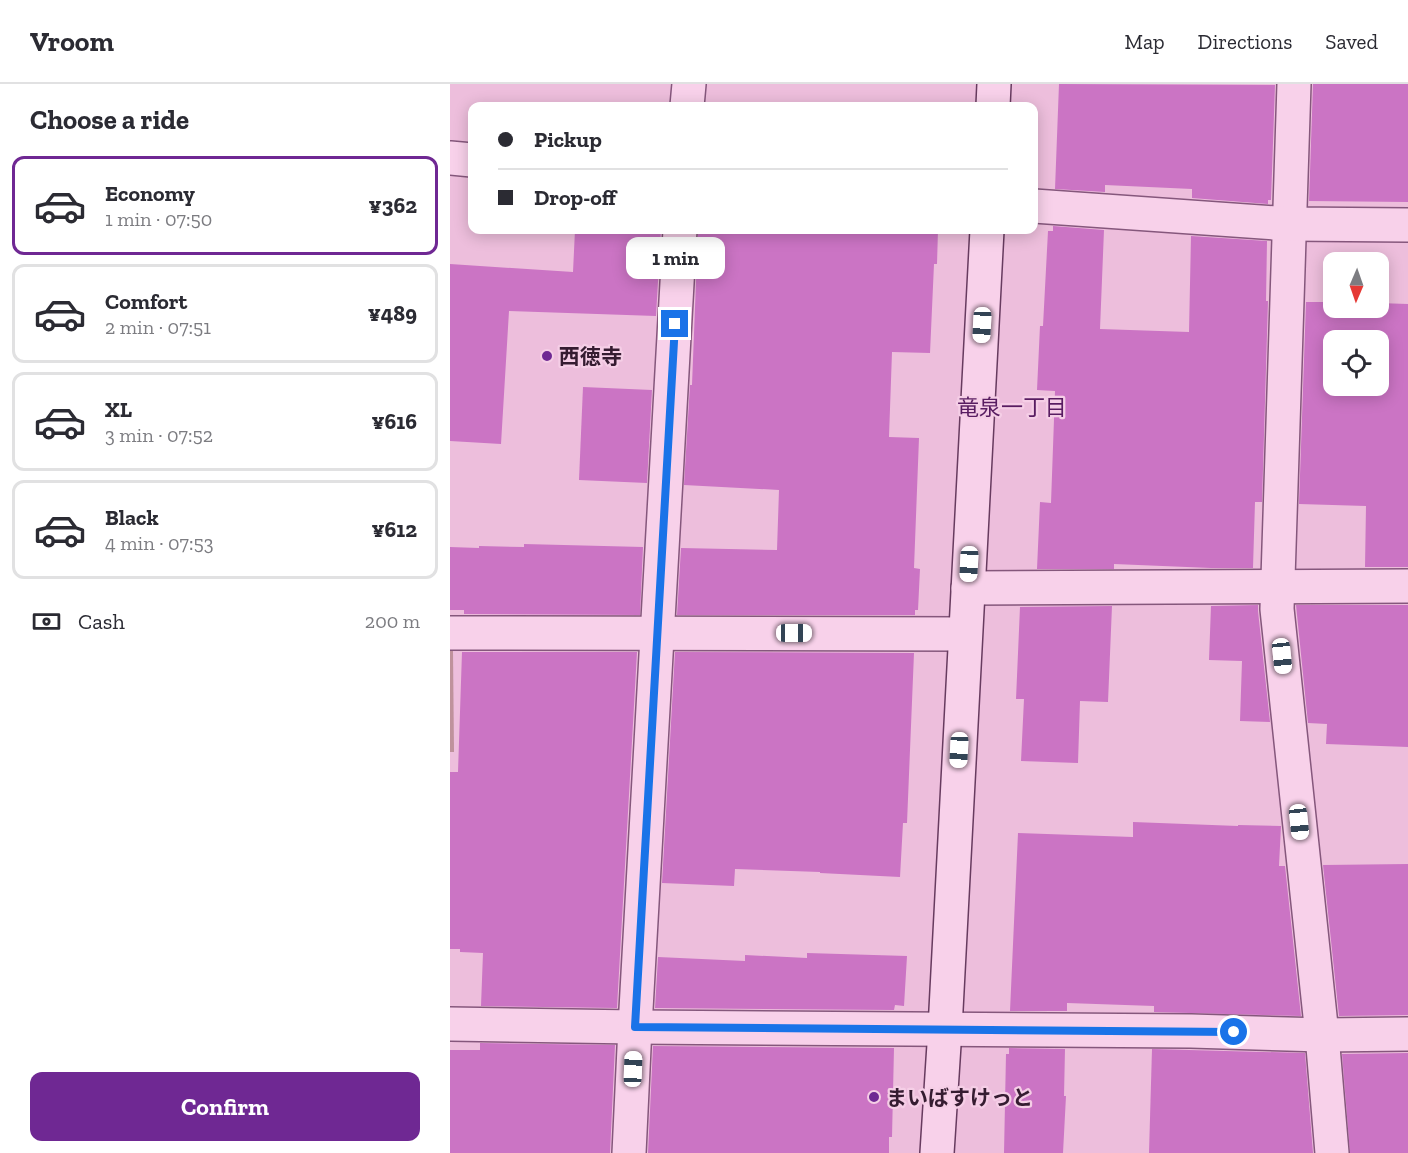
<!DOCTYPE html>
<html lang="en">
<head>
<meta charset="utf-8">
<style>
  body { margin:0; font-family:"Zilla Slab","Noto Sans JP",serif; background:#f7f7f7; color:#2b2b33; height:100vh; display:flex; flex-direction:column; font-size:22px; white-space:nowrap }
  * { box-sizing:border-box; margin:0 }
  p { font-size:20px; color:#7c7c81 }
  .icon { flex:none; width:33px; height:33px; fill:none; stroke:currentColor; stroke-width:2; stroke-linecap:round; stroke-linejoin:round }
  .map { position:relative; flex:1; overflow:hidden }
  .panel { display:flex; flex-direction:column; background:#fff; width:450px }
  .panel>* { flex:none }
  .top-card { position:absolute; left:18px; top:18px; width:570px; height:132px; border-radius:12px; box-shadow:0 3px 15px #0003; display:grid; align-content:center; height:132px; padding:0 30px; background:#fff }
  .needle { width:39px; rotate:182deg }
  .fabs { position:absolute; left:873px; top:168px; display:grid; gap:12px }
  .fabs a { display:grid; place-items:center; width:66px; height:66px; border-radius:12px; background:#fff; box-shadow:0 3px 15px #0003; font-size:30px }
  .end { position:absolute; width:27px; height:27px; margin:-14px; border:8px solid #1a73e8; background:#fff; box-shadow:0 0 0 3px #fff }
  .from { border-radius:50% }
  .bubble { position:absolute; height:42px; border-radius:12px; background:#fff; box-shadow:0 3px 15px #0003; font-size:20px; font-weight:700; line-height:42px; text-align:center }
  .car { position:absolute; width:18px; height:36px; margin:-18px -9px; border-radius:8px; box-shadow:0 0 4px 2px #0007; background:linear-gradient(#fff 24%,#345 0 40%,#fff 0 76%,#345 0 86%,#fff 0) }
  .top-card b { display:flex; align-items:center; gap:21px; height:57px; font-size:22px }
  .top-card b+b { border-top:2px solid #e1e1e2 }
  .top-card i { width:15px; height:15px; background:#2b2b33 }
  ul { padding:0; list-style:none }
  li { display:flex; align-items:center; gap:18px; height:99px; margin:0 12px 9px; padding:0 18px; border:3px solid #e1e1e2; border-radius:12px }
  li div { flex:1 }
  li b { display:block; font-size:22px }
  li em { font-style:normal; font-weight:700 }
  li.active { border-color:#6f2893 }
  li>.icon { width:54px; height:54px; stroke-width:1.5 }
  h2 { padding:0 30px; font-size:27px; line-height:72px }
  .pay { display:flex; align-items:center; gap:15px; height:66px; padding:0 30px; font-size:22px }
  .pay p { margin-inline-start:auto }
  .action { display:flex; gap:12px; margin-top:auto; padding:12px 30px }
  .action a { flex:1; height:69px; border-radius:12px; background:#6f2893; color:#fff; font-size:24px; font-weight:700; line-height:69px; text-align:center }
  header { display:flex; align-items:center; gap:36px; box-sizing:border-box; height:84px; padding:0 30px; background:#fff; border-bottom:2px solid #e1e1e2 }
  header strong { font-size:28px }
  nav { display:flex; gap:33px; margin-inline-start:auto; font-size:21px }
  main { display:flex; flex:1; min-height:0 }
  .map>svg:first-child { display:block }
</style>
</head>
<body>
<header>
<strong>Vroom</strong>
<nav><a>Map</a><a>Directions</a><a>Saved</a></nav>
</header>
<main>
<section class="panel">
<h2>Choose a ride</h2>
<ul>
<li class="active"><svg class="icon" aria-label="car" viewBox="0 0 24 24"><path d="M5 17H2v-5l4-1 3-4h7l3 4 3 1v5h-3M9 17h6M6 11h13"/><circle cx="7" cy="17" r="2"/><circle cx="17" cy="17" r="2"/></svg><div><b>Economy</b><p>1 min · 07:50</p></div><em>¥362</em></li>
<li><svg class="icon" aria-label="car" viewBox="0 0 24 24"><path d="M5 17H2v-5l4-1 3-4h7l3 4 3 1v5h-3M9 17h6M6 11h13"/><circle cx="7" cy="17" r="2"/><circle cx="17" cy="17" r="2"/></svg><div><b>Comfort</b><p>2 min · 07:51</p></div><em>¥489</em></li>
<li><svg class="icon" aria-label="car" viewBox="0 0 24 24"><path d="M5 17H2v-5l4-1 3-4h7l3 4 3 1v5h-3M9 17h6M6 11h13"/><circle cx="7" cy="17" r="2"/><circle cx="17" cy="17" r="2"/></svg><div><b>XL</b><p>3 min · 07:52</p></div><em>¥616</em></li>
<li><svg class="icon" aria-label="car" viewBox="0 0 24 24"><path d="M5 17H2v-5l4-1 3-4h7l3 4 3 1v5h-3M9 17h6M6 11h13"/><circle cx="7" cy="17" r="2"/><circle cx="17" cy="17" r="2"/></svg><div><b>Black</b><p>4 min · 07:53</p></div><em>¥612</em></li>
</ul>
<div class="pay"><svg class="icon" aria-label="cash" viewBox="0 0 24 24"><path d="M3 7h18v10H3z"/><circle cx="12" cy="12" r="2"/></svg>Cash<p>200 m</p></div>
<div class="action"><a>Confirm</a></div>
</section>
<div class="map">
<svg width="958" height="1069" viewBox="0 0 958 1069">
  <rect width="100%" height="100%" fill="#edbedc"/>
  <path fill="#bf929c" d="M 0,567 L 3,567 L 4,668 L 0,668 Z"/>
  <g fill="#cb74c4" fill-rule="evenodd">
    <path d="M 609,0 L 825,1 L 821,116 L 818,116 L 818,120 L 742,114 L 742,105 L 655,101 L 655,108 L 605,105 Z"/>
    <path d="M 863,0 L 958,0 L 958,118 L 859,117 Z"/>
    <path d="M 603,142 L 654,146 L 650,245 L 739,248 L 741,152 L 817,157 L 816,217 L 818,217 L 812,418 L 805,418 L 803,484 L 761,484 L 664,480 L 664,485 L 587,485 L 590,418 L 601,419 L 605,307 L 587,306 L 590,242 L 593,242 L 598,147 L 603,147 Z"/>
    <path d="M 125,146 L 211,146 L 206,232 L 59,227 L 51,360 L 0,357 L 0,180 L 123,188 Z"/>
    <path d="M 248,146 L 488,146 L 487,180 L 484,180 L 480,269 L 442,268 L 439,353 L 469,354 L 464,484 L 470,485 L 468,526 L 465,526 L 465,531 L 227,531 L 231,464 L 327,466 L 329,406 L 234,401 L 240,301 L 242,301 Z"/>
    <path d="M 856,218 L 884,218 L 884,224 L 928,224 L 928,219 L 958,220 L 958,483 L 915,483 L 916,422 L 849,420 ZM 884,256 L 928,256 L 928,302 L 884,302 Z"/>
    <path d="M 133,303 L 202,306 L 197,399 L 129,396 Z"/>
    <path d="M 74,460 L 193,463 L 190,531 L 14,530 L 14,526 L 0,526 L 0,463 L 29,464 L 29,462 L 74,463 Z"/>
    <path d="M 808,521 L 808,527 L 820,638 L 790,637 L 792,577 L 759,576 L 761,522 Z"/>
    <path d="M 846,521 L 958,521 L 958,663 L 876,660 L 877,640 L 858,639 Z"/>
    <path d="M 662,522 L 658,618 L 630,617 L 628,679 L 571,677 L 574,615 L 566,615 L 570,523 Z"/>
    <path d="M 12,568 L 187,568 L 167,924 L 31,922 L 33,869 L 10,868 L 10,865 L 0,865 L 0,688 L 8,688 Z"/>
    <path d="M 225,568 L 464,569 L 457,739 L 453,739 L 450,793 L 370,789 L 370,788 L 285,785 L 284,802 L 212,799 Z"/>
    <path d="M 683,738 L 788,742 L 788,741 L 831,742 L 829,782 L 835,782 L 851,932 L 704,928 L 704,922 L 617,919 L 617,927 L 560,927 L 568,749 L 683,753 Z"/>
    <path d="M 958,780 L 958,931 L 889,932 L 873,781 Z"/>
    <path d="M 357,869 L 457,872 L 454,922 L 445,921 L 444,926 L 205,924 L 208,873 L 295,877 L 295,871 L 357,874 Z"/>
    <path d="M 30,959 L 165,961 L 160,1069 L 0,1069 L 0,966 L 30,966 Z"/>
    <path d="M 203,962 L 444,964 L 442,1053 L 439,1053 L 439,1069 L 198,1069 Z"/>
    <path d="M 559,964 L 615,965 L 614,1012 L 616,1012 L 613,1069 L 554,1069 L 556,970 L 559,970 Z"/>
    <path d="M 702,965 L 855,969 L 863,1069 L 699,1069 Z"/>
    <path d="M 958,969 L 958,1069 L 900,1069 L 892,970 Z"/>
  </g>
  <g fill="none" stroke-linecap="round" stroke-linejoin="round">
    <defs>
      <g id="street">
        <path d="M 844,0 L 827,525 L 872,951 L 882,1069"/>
        <path d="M 237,22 L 239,0"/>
        <path d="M 0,74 L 22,76"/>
        <path d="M 584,122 L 840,140 L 958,141"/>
        <path d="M 518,504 L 958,502"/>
        <path d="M 0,549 L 515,550"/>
        <path d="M 0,940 L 185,943 L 741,947 L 872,951 L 958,950"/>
        <path d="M 179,1069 L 185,943 L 230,146"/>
      </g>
      <g id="secondary">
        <path d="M 543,22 L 544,0"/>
        <path d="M 487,1069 L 495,945 L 537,146"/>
      </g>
    </defs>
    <use href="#street" stroke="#85577c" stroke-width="36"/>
    <use href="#secondary" stroke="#673b5f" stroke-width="36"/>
    <use href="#street" stroke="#f8d1ea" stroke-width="33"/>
    <use href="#secondary" stroke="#f8d1ea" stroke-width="33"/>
  </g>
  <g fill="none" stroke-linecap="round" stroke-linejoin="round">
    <path stroke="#1a73e8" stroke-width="8" d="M 225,240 L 185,943 L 784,948"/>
  </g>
  <g fill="#6f2893" stroke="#f5cee6" stroke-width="2">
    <circle cx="97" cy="272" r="6"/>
    <circle cx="424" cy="1013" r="6"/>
  </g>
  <g text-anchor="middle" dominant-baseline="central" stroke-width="4.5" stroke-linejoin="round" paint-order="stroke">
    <g font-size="21" font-weight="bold" fill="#351c31" stroke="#f5cee6" text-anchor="start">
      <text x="109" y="272">西徳寺</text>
      <text x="436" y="1013">まいばすけっと</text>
    </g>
    <g font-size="22" fill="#581c61" stroke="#f5cee6">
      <text x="562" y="323">竜泉一丁目</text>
    </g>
  </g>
</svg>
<div class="fabs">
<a><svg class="needle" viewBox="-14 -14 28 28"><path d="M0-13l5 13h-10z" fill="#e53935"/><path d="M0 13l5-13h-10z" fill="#7c7c81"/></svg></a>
<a><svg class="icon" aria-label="locate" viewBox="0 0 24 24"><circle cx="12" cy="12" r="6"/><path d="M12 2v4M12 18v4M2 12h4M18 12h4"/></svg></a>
</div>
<i class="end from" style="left:784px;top:948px"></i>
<i class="end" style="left:225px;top:240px"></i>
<div class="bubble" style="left:176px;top:153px;width:99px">1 min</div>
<i class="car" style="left:532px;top:241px;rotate:183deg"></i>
<i class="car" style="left:519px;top:480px;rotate:183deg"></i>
<i class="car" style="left:344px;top:549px;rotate:90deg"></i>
<i class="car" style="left:832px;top:572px;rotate:174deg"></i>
<i class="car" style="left:509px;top:666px;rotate:183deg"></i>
<i class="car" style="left:849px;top:738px;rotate:174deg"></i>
<i class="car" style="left:183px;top:985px;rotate:2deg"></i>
<div class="top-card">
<b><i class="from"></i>Pickup</b>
<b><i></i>Drop-off</b>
</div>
</div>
</main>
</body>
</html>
